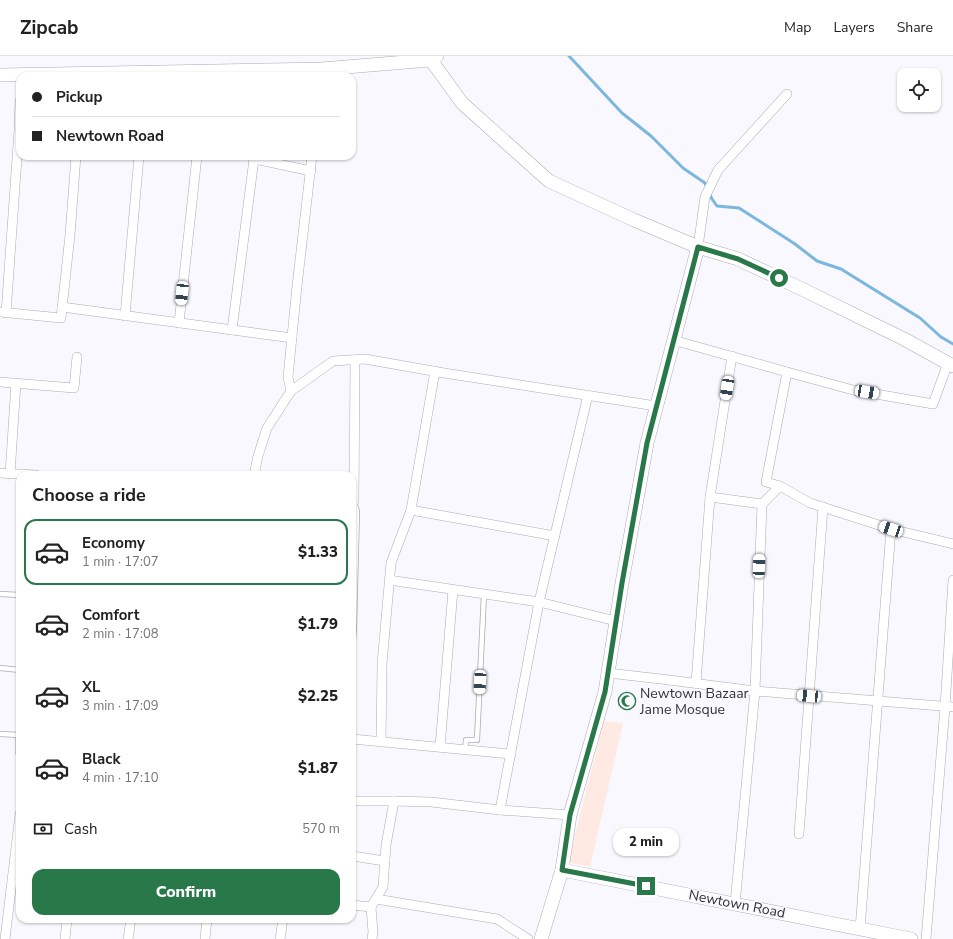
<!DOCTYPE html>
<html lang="en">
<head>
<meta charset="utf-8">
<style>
  body { margin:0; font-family:"Nunito Sans",sans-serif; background:#f2f2f2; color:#222; height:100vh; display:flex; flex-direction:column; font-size:15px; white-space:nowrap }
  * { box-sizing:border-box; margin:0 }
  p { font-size:13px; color:#767676 }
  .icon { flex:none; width:22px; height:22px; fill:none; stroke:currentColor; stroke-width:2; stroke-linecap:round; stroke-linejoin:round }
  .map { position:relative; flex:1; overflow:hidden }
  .side { position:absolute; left:16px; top:415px; width:340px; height:452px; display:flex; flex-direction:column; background:#fff; border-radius:12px; box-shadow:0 1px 3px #0004 }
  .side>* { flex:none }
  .hud { position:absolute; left:16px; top:16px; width:340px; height:88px; border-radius:12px; box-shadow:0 1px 3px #0004; display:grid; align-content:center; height:88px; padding:0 16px; background:#fff }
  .controls { position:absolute; left:897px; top:12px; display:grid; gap:8px }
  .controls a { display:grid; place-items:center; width:44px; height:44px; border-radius:8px; background:#fff; box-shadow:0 1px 3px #0004; font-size:20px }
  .end { position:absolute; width:18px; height:18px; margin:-9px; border:5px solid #297849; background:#fff; box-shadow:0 0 0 2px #fff }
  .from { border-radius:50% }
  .bubble { position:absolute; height:28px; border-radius:12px; background:#fff; box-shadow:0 1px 3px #0004; font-size:13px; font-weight:800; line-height:28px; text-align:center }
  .car { position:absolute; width:12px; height:24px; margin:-12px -6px; border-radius:5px; box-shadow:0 0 3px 1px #0007; background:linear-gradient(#fff 24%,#345 0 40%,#fff 0 76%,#345 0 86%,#fff 0) }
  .hud b { display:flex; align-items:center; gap:14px; height:38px; font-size:15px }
  .hud b+b { border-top:1px solid #e0e0e0 }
  .hud i { width:10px; height:10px; background:#222 }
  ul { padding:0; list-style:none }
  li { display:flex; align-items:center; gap:12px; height:66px; margin:0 8px 6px; padding:0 8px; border:2px solid transparent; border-radius:12px }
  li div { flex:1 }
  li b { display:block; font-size:15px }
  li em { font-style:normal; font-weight:800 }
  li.on { border-color:#297849 }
  li>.icon { width:36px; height:36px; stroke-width:1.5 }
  h2 { padding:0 16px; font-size:18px; line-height:48px }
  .pay { display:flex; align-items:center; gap:10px; height:44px; padding:0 16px; font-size:15px }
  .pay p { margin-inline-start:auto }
  .button { display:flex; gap:8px; margin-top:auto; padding:8px 16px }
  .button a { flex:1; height:46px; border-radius:12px; background:#297849; color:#fff; font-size:16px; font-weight:800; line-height:46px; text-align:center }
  header { display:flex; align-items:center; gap:24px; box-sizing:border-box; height:56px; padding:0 20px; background:#fff; border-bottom:1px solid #e0e0e0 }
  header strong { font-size:19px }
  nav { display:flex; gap:22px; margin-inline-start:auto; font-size:14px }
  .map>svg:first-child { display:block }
</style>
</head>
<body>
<header>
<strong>Zipcab</strong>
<nav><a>Map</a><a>Layers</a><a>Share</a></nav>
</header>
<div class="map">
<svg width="953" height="883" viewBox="0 0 953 883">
  <rect width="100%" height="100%" fill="#f8f8fe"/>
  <path fill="#feeae2" d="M 604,665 L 623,667 L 590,811 L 568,806 Z"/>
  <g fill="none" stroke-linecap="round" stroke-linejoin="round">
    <g stroke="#7cb7dd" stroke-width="3">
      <path d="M 569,0 L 622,57 L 651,80 L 683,112 L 705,127 L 707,132"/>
      <path d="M 709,137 L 712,143 L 717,150 L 739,152 L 795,188 L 817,205 L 841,213 L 920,262 L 941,281 L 953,288"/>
    </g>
    <defs>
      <g id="lane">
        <path d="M 0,538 L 20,539"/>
        <path d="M 352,599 L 354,571 L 357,455 L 354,445"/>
        <path d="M 0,612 L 20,614"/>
        <path d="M 20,621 L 20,625"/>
        <path d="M 0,678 L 20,679"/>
        <path d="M 465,694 L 466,684 L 477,684 L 484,538"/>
      </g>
      <g id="street">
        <path d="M 312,100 L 297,230 L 288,321 L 291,335 L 333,305 L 365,303 L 444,317 L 656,350"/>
        <path d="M 698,191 L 705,141 L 718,114 L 787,38"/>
        <path d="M 62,251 L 292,282"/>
        <path d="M 0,256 L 61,262 L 70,179 L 76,100"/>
        <path d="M 6,257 L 19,74 L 20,45"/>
        <path d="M 125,260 L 139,100"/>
        <path d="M 179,267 L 197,100"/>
        <path d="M 232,274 L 254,103 L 311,115"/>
        <path d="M 673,284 L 787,316"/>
        <path d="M 0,326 L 74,332 L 77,301"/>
        <path d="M 588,339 L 539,546 L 616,565"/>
        <path d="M 0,417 L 36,419"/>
        <path d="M 10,418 L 16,327"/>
        <path d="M 254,419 L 258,400 L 267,372 L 291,335"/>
        <path d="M 780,430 L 766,426 L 787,316 L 853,334 L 933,348 L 948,307"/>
        <path d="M 710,441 L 732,300"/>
        <path d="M 352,445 L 354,445 L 355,304"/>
        <path d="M 411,454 L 555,480"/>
        <path d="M 389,524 L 539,546 L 500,754 L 570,759"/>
        <path d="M 608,617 L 661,623 L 755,635 L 953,651"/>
        <path d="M 696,627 L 710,441 L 762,448 L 780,430 L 810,447 L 891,473"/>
        <path d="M 352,683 L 511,698"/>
        <path d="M 20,684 L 20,696"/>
        <path d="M 381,686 L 382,608 L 391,507 L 411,454 L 435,315"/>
        <path d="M 440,691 L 453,534"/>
        <path d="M 352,745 L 394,745"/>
        <path d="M 799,778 L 823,451"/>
        <path d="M 352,800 L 385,805"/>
        <path d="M 376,843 L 497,863 L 528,883"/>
        <path d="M 735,848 L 755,635 L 762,448"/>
        <path d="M 352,849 L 371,851 L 383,831 L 386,789 L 394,745 L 431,746 L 500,754"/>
        <path d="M 371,851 L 373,876 L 372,883"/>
        <path d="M 860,873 L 891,473 L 953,488"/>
        <path d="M 5,883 L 20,758"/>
        <path d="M 65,883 L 67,863"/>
        <path d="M 128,883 L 131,863"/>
        <path d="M 205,883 L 207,863"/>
        <path d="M 280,883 L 283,863"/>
        <path d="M 926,883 L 945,651 L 953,524"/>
      </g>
      <g id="secondary">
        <path d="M 428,0 L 462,47 L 549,125 L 634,164 L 698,191 L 738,203 L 806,235 L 859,261 L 904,283 L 953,310"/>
        <path d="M 0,19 L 322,13 L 430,4 L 437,0"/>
        <path d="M 562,814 L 911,883"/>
        <path d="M 541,883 L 562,814 L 570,759 L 605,636 L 622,527 L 647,387 L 698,191"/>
      </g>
    </defs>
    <use href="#lane" stroke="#ababb5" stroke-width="6"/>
    <use href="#street" stroke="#ababb5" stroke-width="10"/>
    <use href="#secondary" stroke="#ababb5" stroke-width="14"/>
    <use href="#lane" stroke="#fff" stroke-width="4.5"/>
    <use href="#street" stroke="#fff" stroke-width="9"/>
    <use href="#secondary" stroke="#fff" stroke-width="13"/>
  </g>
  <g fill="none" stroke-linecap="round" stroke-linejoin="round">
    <path stroke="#297849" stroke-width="5" d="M 646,830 L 562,814 L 570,759 L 605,636 L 622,527 L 647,387 L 698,191 L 738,203 L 779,222"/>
  </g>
  <defs>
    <symbol id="mosque-ring" viewBox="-11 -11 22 22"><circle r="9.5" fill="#f8f8fe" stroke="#297849" stroke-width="1.5"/><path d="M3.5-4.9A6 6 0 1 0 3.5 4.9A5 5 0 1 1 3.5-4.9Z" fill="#297849"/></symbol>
  </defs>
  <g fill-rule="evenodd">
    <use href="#mosque-ring" x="617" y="635" width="20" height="20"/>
  </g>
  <g text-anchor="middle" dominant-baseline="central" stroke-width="3" stroke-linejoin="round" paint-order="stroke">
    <g font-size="14" fill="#323236" stroke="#f8f8fe" text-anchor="start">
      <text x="640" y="637">Newtown Bazaar<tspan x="640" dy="16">Jame Mosque</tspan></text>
    </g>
    <g font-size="14" fill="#323236" stroke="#f8f8fe">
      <text transform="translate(737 848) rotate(11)">Newtown Road</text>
    </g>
  </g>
</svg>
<div class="controls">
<a><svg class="icon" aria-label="locate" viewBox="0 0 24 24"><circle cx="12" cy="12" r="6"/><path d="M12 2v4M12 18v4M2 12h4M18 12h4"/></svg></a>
</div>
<i class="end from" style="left:779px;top:222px"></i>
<i class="end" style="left:646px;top:830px"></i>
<div class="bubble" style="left:613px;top:772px;width:66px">2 min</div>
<i class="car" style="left:182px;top:237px;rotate:186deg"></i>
<i class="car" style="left:727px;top:332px;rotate:189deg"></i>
<i class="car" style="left:867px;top:336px;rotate:100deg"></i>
<i class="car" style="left:891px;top:473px;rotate:288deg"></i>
<i class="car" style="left:759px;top:510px;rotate:2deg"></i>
<i class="car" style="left:480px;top:626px;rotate:183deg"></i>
<i class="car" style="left:809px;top:640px;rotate:275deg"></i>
<div class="hud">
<b><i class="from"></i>Pickup</b>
<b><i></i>Newtown Road</b>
</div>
<section class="side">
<h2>Choose a ride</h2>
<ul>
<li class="on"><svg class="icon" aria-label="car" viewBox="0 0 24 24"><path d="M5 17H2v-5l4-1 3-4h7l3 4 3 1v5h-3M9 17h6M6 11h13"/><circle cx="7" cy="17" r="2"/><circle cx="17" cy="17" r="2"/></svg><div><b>Economy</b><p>1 min · 17:07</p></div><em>$1.33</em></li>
<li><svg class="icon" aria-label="car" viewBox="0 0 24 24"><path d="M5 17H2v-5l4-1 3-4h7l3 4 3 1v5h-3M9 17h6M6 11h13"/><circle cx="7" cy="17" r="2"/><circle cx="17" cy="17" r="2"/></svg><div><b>Comfort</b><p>2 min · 17:08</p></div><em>$1.79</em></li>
<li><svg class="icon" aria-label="car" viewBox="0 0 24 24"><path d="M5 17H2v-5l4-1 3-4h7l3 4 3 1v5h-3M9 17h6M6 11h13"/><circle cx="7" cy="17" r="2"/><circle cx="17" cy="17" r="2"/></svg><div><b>XL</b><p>3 min · 17:09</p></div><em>$2.25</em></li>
<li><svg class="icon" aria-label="car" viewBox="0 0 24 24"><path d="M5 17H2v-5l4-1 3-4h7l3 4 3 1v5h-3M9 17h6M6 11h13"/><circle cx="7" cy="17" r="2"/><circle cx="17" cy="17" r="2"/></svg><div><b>Black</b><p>4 min · 17:10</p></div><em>$1.87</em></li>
</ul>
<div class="pay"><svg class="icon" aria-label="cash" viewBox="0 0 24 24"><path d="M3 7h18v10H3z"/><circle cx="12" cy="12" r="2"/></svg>Cash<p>570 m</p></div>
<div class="button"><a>Confirm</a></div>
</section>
</div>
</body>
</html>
